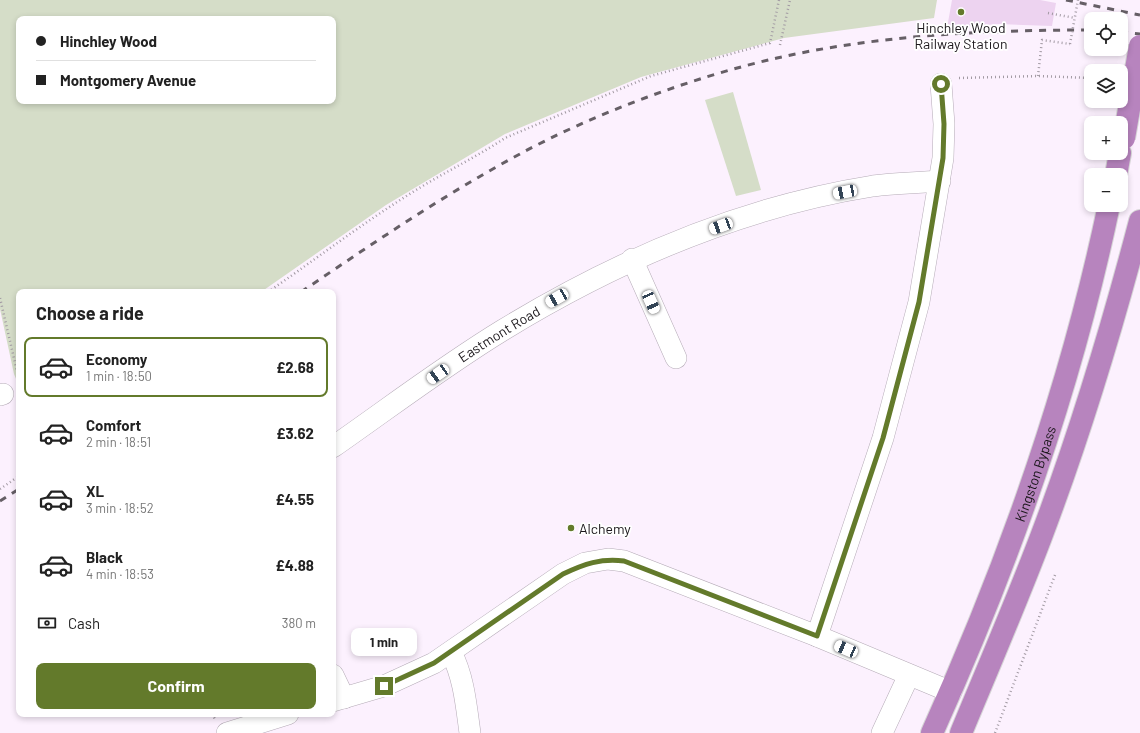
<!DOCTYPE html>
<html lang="en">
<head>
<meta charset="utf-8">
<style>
  body { margin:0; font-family:Barlow,sans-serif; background:#f6f6f6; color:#222; height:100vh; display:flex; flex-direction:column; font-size:15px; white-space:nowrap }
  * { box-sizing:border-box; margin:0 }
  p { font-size:13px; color:#767676 }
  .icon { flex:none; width:22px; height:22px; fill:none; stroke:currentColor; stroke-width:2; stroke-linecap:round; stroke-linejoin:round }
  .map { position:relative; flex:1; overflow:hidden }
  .sheet { position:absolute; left:16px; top:289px; width:320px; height:428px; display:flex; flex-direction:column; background:#fff; border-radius:8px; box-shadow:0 2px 6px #0003 }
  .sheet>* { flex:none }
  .banner { position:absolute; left:16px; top:16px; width:320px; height:88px; border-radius:8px; box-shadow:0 2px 6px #0003; display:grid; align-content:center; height:88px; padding:0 20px; background:#fff }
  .tools { position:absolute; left:1084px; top:12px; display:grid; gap:8px }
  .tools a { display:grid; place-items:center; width:44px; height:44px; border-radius:8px; background:#fff; box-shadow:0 2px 6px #0003; font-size:20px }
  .end { position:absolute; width:18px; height:18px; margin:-9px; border:5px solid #637a2b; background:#fff; box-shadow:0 0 0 2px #fff }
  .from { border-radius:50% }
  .bubble { position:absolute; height:28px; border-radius:8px; background:#fff; box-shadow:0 2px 6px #0003; font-size:13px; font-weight:700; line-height:28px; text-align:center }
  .car { position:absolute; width:12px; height:24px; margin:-12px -6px; border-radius:5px; box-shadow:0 0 3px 1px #0007; background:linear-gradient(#fff 24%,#345 0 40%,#fff 0 76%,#345 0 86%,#fff 0) }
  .banner b { display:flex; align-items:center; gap:14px; height:38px; font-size:15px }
  .banner b+b { border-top:1px solid #e0e0e0 }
  .banner i { width:10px; height:10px; background:#222 }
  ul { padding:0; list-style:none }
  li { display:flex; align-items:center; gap:12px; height:60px; margin:0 8px 6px; padding:0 12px; border:2px solid transparent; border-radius:8px }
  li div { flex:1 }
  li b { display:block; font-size:15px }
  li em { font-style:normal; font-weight:700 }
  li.current { border-color:#637a2b }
  li>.icon { width:36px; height:36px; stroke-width:1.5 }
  h2 { padding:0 20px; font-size:18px; line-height:48px }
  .pay { display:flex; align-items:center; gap:10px; height:44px; padding:0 20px; font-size:15px }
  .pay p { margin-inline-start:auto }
  .action { display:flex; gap:8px; margin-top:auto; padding:8px 20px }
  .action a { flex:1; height:46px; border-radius:8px; background:#637a2b; color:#fff; font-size:16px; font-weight:700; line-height:46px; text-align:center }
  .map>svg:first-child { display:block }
</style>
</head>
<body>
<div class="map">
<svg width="1140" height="733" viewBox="0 0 1140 733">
  <rect width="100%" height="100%" fill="#fcf1fe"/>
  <g fill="#d5ddc8" fill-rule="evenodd">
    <path d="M 0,0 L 937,0 L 934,18 L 784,38 L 641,77 L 505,134 L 386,205 L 261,292 L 19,292 L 19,386 L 14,374 L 0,309 ZM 19,19 L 333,19 L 333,101 L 19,101 Z"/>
    <path d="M 733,92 L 761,190 L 736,196 L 705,100 Z"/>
  </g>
  <path fill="#edd3f0" d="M 952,0 L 1040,0 L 1056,3 L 1052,26 L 998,24 L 947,28 Z"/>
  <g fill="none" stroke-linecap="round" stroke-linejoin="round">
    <defs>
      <g id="street">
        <path d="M 632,259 L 676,358"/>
        <path d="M 0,395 L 3,394"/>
        <path id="s1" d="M 333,447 C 389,408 444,366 503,330 C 616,261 741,207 873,186 C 895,183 918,183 940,181"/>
        <path d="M 817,636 L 883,438 L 919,302 L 943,158 L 944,124 L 941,84"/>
        <path d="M 451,652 C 464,678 466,704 470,733"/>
        <path d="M 333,675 L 344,698"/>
        <path d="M 333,701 L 384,686 L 434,663 L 563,574 L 585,563 L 608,559 L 624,561 L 817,636 L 951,692"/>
        <path d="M 227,733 L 288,714"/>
        <path d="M 882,733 L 909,675"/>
      </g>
      <g id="highway">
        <path d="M 1116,175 L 1120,153"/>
        <path id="s2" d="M 932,733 C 1009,563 1071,387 1109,205"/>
        <path d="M 961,733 C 988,668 1016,603 1041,537 C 1080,434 1112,328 1140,221"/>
      </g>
    </defs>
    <use href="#street" stroke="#b5abb7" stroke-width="22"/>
    <use href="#highway" stroke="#d6d5d6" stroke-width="24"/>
    <g stroke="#a29aa3" stroke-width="2.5" stroke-dasharray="1 3" stroke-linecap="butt">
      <path d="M 1048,13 L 1075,18"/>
      <path d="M 780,45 L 790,0"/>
      <path d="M 1038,76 L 1042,40 L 1070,44"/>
      <path d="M 959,78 L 1038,76 L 1091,78"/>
      <path d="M 268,292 C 319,257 368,219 421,187 C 449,170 478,156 505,138 L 651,76 L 770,43 L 779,0"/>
      <path d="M 0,298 L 19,380"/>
      <path d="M 0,489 L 19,476"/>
      <path d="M 212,714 L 215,719"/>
      <path d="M 995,733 L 1055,575"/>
    </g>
    <use href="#street" stroke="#fff" stroke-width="21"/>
    <use href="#highway" stroke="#b784be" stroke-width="22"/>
    <g stroke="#665f66" stroke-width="3" stroke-dasharray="7 7" stroke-linecap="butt">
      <path d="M 1066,0 L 1140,15"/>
      <path d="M 1121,32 L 1140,34"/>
      <path d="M 301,292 C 372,244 442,196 518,155 C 593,114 693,77 777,58 C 879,35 986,30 1091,30"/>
      <path d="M 0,501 L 19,489"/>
    </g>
    <defs>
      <path id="highway-bridge" d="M 1124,138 L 1140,46"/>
    </defs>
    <use href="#highway-bridge" stroke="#d6d5d6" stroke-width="24" stroke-linecap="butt"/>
    <path stroke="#a29aa3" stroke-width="2.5" stroke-dasharray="1 3" stroke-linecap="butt" d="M 1070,44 L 1078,0"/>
    <use href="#highway-bridge" stroke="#b784be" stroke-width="22"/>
  </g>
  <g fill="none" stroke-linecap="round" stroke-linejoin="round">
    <path stroke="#637a2b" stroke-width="5" d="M 384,686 L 434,663 L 563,574 C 584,564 601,558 624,561 L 817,636 L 883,438 L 919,302 L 943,158 L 944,124 L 941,84"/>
  </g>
  <g fill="#637a2b" stroke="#fff" stroke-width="1.5">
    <circle cx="961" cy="12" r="4"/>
    <circle cx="571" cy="528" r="4"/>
  </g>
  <g text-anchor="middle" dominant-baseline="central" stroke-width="3.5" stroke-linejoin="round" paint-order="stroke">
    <g font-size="14" fill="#1b171b" stroke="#fff">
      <text x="961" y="27">Hinchley Wood<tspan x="961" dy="16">Railway Station</tspan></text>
      <text x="579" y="528" text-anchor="start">Alchemy</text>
    </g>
    <g font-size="14" fill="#1b171b" stroke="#fff">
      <text stroke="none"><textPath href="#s1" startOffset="201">Eastmont Road</textPath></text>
      <text stroke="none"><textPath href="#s2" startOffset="279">Kingston Bypass</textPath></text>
    </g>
  </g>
</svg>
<div class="tools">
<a><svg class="icon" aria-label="locate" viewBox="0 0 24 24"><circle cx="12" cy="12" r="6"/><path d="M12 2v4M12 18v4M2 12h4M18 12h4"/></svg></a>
<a><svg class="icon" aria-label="layers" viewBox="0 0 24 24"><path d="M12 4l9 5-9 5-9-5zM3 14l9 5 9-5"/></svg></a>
<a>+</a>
<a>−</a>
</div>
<i class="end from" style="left:941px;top:84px"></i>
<i class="end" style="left:384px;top:686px"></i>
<div class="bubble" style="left:351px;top:628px;width:66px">1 min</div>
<i class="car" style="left:845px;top:192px;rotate:259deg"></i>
<i class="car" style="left:721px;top:226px;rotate:250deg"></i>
<i class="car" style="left:557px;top:298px;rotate:240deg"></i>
<i class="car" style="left:651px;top:302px;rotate:156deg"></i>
<i class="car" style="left:438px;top:374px;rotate:235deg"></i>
<i class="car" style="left:846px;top:649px;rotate:293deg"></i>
<div class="banner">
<b><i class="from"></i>Hinchley Wood</b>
<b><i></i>Montgomery Avenue</b>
</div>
<section class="sheet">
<h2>Choose a ride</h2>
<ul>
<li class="current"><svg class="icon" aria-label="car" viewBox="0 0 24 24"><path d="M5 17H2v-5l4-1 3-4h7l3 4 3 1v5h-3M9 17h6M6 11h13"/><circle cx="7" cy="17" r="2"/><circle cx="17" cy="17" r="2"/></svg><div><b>Economy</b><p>1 min · 18:50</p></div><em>£2.68</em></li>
<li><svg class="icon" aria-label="car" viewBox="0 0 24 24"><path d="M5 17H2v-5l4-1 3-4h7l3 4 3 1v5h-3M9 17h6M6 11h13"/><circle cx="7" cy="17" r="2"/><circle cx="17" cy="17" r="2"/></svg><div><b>Comfort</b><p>2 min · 18:51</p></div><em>£3.62</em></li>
<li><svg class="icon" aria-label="car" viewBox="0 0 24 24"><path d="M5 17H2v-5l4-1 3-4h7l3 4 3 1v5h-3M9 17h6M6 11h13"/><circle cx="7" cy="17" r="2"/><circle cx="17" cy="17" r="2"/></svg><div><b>XL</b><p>3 min · 18:52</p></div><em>£4.55</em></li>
<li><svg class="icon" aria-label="car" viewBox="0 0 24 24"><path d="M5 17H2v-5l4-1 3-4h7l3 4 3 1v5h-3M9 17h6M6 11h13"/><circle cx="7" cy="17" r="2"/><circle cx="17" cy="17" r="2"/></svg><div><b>Black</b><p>4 min · 18:53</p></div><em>£4.88</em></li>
</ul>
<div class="pay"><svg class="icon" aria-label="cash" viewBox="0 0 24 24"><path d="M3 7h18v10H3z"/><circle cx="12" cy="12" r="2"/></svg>Cash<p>380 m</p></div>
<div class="action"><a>Confirm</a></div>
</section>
</div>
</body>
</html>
